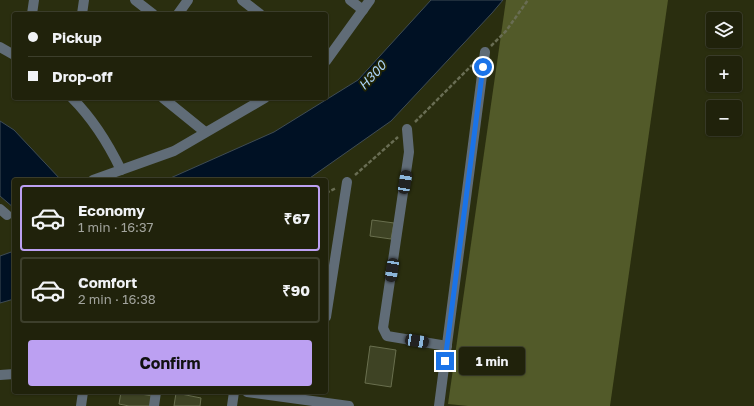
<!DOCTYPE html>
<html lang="en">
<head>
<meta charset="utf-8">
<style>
  body { margin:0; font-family:"Golos Text",sans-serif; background:#2d2f19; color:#f1f3f6; height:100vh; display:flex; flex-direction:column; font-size:15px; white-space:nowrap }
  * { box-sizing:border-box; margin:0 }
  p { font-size:13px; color:#a2a49d }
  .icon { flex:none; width:22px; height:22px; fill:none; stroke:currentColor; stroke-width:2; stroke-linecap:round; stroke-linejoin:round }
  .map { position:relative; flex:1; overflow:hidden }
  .sheet { position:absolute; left:12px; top:178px; width:316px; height:216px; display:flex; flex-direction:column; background:#20220b; border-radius:4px; box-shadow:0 1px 3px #0004,0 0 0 1px #3d3f2c }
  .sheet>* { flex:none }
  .guide { position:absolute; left:12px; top:12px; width:316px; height:88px; border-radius:4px; box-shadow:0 1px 3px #0004,0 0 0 1px #3d3f2c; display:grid; align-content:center; height:88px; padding:0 16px; background:#20220b }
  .fabs { position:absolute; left:706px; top:12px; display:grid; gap:8px }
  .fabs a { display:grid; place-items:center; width:36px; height:36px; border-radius:4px; background:#20220b; box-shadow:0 1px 3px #0004,0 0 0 1px #3d3f2c; font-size:20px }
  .end { position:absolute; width:18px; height:18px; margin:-9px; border:5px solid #1a73e8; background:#fff; box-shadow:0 0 0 2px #fff }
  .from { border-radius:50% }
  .bubble { position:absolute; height:28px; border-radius:4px; background:#20220b; box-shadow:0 1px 3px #0004,0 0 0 1px #3d3f2c; font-size:13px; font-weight:700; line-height:28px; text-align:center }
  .car { position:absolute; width:12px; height:24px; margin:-12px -6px; border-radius:5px; box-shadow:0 0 3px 1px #0007; background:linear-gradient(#222 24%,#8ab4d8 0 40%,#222 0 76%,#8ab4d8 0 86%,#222 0) }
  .guide b { display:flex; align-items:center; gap:14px; height:38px; font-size:15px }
  .guide b+b { border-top:1px solid #3d3f2c }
  .guide i { width:10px; height:10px; background:#f1f3f6 }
  ul { padding:7px 0 0; list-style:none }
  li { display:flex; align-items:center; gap:12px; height:66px; margin:0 8px 6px; padding:0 8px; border:2px solid #3d3f2c; border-radius:4px }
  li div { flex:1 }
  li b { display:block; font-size:15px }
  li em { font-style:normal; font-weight:700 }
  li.active { border-color:#bca0f2 }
  li>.icon { width:36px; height:36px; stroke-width:1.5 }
  .cta { display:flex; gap:8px; margin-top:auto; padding:8px 16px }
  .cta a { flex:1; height:46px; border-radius:4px; background:#bca0f2; color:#111; font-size:16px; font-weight:700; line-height:46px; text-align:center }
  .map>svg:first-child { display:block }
</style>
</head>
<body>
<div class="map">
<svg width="754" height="406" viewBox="0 0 754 406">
  <rect width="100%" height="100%" fill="#2a2e0f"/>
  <path fill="#525a29" d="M 506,0 L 668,0 L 610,406 L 468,406 L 448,404 Z"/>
  <g fill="#001124" stroke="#3f4c54">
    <path d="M 431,0 L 503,0 L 492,13 L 391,121 L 307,180 L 166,180 L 274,132 L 358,80 Z"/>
    <path d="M 0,121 L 14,130 L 61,180 L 14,180 L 14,208 L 0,196 Z"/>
    <path d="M 14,251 L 14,299 L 0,303 L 0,256 Z"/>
  </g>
  <g fill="#3e4324" stroke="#696f4e">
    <path d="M 372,220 L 394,223 L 391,239 L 370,236 Z"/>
    <path d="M 370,346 L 396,350 L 391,387 L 365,383 Z"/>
    <path d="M 121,392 L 130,392 L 152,396 L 150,406 L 129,406 L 119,404 Z"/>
    <path d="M 176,393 L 201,398 L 200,406 L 174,406 Z"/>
  </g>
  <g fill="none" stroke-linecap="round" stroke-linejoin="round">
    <g stroke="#696d53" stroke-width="2.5" stroke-dasharray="4 2" stroke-linecap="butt">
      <path d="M 491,46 L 506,31 L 528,0"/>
      <path d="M 415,122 L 472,65"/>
      <path d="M 355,175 L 398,137"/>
      <path d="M 326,193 L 336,188"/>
    </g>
    <g stroke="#606c77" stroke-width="10">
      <path d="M 135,0 L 153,14"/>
      <path d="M 242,0 L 260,14"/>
      <path d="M 350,0 L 363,10"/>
      <path d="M 32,14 L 34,0"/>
      <path d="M 82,14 L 84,0"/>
      <path d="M 178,14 L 188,0"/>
      <path d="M 0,47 L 14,55"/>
      <path d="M 326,61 L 370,0"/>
      <path d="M 72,98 C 93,119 108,143 121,170"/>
      <path d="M 163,98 L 205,132"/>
      <path d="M 407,129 L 409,152 L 383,328 L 387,336 L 447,346"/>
      <path d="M 93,180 L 174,151 L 265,98"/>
      <path d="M 0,209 L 7,215"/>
      <path d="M 326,317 L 347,182"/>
      <path d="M 0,375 L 14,374"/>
      <path d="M 247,392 L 349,406"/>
      <path d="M 81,406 L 83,392"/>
      <path d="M 154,406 L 156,392"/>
      <path d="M 232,406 L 234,392"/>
      <path d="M 439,406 L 485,52"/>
    </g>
  </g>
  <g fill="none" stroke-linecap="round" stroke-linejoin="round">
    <path stroke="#1a73e8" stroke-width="5" d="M 445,361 L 483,67"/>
  </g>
  <g text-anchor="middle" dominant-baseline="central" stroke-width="3.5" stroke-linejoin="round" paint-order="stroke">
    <g font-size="13" font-style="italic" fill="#acd4f9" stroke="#202405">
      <text transform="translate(372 75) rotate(-47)">H300</text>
    </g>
  </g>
</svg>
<div class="fabs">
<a><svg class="icon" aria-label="layers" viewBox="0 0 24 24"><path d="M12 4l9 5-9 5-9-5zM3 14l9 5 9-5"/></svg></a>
<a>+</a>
<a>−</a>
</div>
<i class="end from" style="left:483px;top:67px"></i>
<i class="end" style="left:445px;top:361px"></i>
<div class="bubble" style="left:459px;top:347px;width:66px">1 min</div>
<i class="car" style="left:405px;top:182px;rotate:9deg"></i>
<i class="car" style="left:392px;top:270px;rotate:189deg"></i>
<i class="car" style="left:417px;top:341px;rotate:100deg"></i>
<div class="guide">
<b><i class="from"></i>Pickup</b>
<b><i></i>Drop-off</b>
</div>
<section class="sheet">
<ul>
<li class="active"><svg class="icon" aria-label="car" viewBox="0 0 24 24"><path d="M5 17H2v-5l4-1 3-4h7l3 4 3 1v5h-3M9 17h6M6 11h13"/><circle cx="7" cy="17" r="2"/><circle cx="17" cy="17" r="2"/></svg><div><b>Economy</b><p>1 min · 16:37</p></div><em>₹67</em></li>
<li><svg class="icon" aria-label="car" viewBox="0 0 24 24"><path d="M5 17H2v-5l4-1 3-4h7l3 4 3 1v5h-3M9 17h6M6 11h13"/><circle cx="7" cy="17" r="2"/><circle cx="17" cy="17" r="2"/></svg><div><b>Comfort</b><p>2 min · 16:38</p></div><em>₹90</em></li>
</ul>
<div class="cta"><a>Confirm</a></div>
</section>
</div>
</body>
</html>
